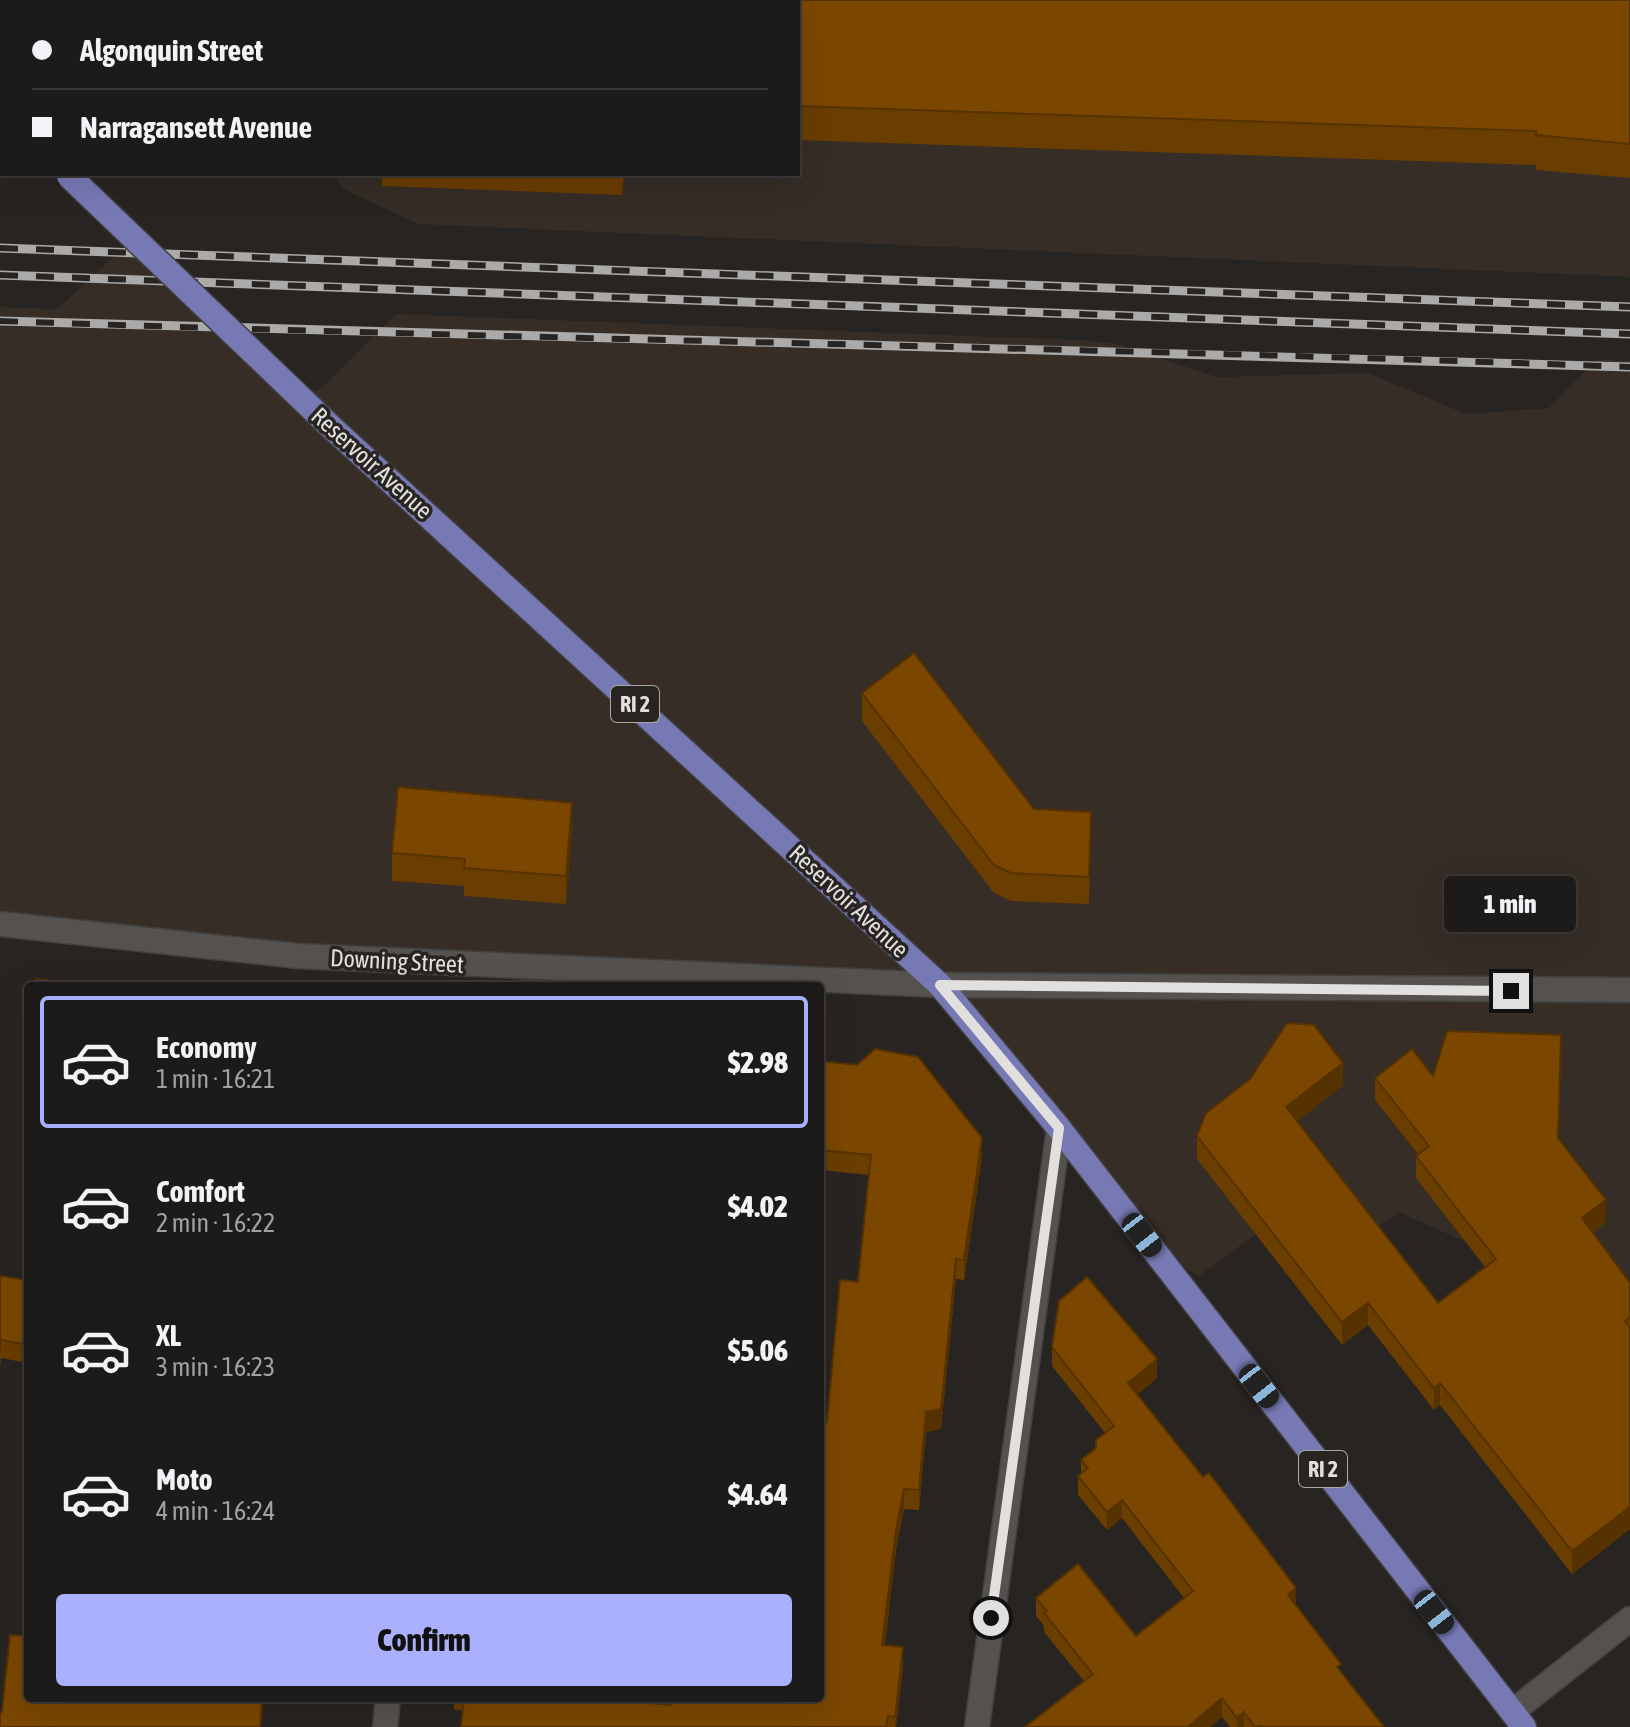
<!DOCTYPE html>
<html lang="en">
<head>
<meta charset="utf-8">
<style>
  body { margin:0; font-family:"Asap Condensed",sans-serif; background:#252422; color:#f1f3f6; height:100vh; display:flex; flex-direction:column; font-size:30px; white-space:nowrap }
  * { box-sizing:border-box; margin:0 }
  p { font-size:26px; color:#a0a1a2 }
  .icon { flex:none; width:44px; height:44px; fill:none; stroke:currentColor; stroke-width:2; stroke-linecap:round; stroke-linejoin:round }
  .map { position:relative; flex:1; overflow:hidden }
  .side { position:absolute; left:24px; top:982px; width:800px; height:720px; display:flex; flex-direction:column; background:#1d1b19; border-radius:8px; box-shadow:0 8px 32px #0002,0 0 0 2px #3b3938 }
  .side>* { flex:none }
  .top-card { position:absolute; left:0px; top:0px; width:800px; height:176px; box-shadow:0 8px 32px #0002,0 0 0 2px #3b3938; display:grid; align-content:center; height:176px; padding:0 32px; background:#1d1b19 }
  .end { position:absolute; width:36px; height:36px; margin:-18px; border:10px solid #e2e0de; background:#111; box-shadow:0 0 0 4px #111 }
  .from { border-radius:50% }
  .bubble { position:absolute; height:56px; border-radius:8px; background:#1d1b19; box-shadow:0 8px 32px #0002,0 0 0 2px #3b3938; font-size:26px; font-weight:800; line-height:56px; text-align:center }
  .car { position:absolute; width:24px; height:48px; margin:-24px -12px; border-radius:10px; box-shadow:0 0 6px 2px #0007; background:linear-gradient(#222 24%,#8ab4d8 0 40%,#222 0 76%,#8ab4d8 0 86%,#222 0) }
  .top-card b { display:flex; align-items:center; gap:28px; height:76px; font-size:30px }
  .top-card b+b { border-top:2px solid #3b3938 }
  .top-card i { width:20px; height:20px; background:#f1f3f6 }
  ul { padding:14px 0 0; list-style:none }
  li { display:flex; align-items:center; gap:24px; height:132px; margin:0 16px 12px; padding:0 16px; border:4px solid transparent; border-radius:8px }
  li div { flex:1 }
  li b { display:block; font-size:30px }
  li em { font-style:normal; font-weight:800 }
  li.selected { border-color:#aab0fc }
  li>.icon { width:72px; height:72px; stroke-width:1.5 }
  .cta { display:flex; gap:16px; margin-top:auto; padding:16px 32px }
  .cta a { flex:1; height:92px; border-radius:8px; background:#aab0fc; color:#111; font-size:32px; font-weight:800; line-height:92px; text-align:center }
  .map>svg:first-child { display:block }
</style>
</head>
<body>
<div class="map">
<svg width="1630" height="1727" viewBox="0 0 1630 1727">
  <rect width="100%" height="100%" fill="#272421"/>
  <g fill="#352d26">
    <path d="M 0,0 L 1630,0 L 1630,277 L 418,224 L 343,189 L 332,174 L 798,174 L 798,2 L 2,2 L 0,168 Z"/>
    <path d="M 137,235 L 308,393 L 321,389 L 396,314 L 1080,340 L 1117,344 L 1217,377 L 1368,373 L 1466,414 L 1549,408 L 1597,359 L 1630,361 L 1630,1315 L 1401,1213 L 1351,1241 L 1282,1215 L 1199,1276 L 1186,1269 L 1044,1093 L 957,998 L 0,918 L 0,307 L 57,309 Z"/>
  </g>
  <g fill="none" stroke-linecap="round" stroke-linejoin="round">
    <defs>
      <g id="minor">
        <path d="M 0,924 L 298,956 L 940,985"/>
        <path d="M 1512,1712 L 1630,1619"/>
        <path d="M 385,1727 L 388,1698"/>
        <path d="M 977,1727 L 1059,1128"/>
      </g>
      <path id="tertiary" d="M 940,985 L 1630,990"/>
      <g id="primary">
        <path d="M 0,104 L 2,106"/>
        <path d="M 329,425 L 940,985 L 1059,1128 L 1524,1727"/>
      </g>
    </defs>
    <use href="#minor" stroke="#42403e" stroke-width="27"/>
    <use href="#tertiary" stroke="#42403e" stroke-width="27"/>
    <use href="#primary" stroke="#42403e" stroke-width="27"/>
    <use href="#minor" stroke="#54514e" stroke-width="24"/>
    <use href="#tertiary" stroke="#54514e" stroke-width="24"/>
    <use href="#primary" stroke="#7779b5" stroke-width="24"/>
    <defs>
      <g id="rail">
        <path d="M 0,248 L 1630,307"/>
        <path d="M 0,275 L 1630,334"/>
        <path d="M 0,321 C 543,340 1087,347 1630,367"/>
      </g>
    </defs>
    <use href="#rail" stroke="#acaaa8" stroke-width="9"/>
    <use href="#rail" stroke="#272421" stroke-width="6" stroke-dasharray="18" stroke-linecap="butt"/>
    <defs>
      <path id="primary-bridge" d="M 69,176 L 329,425"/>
    </defs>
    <use href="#primary-bridge" stroke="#42403e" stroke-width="27" stroke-linecap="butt"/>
    <use href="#primary-bridge" stroke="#7779b5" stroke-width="24"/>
  </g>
  <g fill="#6a3d00">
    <path d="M 1630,0 L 1630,178 L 1536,170 L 1536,165 L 798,140 L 798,2 Z"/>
    <path d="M 382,174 L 624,174 L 622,195 L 382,186 Z"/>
    <path d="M 862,693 L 1034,809 L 1091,840 L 1089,904 L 1011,901 L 994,893 L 862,721 Z"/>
    <path d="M 572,830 L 566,904 L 464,896 L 464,886 L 392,881 L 392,853 Z"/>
    <path d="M 1561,1058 L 1558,1139 L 1606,1222 L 1593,1233 L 1630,1283 L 1630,1529 L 1572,1574 L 1440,1405 L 1434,1410 L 1368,1325 L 1342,1345 L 1197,1159 L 1197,1136 L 1343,1085 L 1297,1121 L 1438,1303 L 1485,1267 L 1416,1178 L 1416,1156 L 1418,1154 L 1375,1100 L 1375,1078 L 1433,1076 Z"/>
    <path d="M 28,1059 L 28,1118 L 24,1117 L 24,1094 Z"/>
    <path d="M 820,1061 L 982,1158 L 964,1280 L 956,1279 L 941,1429 L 926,1432 L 919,1510 L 904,1509 L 896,1550 L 885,1645 L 903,1667 L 896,1727 L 461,1727 L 463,1710 L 454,1710 L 454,1698 L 592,1698 L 671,1705 L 820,1698 L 827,1422 L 858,1282 L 869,1175 L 820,1170 Z"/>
    <path d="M 0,1276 L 28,1280 L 28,1363 L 1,1358 L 0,1369 Z"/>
    <path d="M 1052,1347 L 1157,1378 L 1137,1395 L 1296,1606 L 1341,1672 L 1384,1727 L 1230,1727 L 1222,1717 L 1210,1727 L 1025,1727 L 1084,1681 L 1044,1632 L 1044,1626 L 1036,1616 L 1036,1598 L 1136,1636 L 1184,1598 L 1122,1518 L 1107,1530 L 1078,1495 L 1078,1476 L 1081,1474 L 1081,1460 L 1096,1448 L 1105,1433 L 1052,1366 Z"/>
  </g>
  <g fill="#563200">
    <path d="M 572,803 L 572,830 L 566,904 L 566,876 Z"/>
    <path d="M 1343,1063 L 1343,1085 L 1286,1130 L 1286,1107 Z"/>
    <path d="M 982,1138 L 982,1158 L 964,1280 L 964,1260 Z"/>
    <path d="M 1606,1200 L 1606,1222 L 1582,1241 L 1582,1218 Z"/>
    <path d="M 956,1259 L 956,1279 L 941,1429 L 926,1432 L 919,1510 L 919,1490 L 926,1412 Z"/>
    <path d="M 1368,1303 L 1368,1325 L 1342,1345 L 1342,1322 Z"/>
    <path d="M 1157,1359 L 1157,1378 L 1128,1402 L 1128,1383 Z"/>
    <path d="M 1440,1383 L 1440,1405 L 1434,1410 L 1434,1388 Z"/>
    <path d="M 904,1489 L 904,1509 L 896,1550 L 882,1665 L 882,1645 L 896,1530 Z"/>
    <path d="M 1122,1500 L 1122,1518 L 1107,1530 L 1107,1512 Z"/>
    <path d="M 1630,1507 L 1630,1529 L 1572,1574 L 1572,1551 Z"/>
    <path d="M 1296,1588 L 1296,1607 L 1288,1595 Z"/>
    <path d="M 903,1647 L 903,1667 L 896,1727 L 895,1727 Z"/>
    <path d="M 262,1698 L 264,1698 L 261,1727 L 260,1727 Z"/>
    <path d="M 1222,1698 L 1222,1717 L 1210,1727 L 1188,1727 Z"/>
    <path d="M 1244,1712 L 1244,1727 L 1237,1727 L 1237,1718 Z"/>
  </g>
  <g fill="#7b4700" stroke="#563200" stroke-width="2">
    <path d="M 194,0 L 325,0 L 324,2 L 194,2 Z"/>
    <path d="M 403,0 L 433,0 L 449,2 L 403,2 Z"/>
    <path d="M 526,0 L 1630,0 L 1630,144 L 1536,135 L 1536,131 L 798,106 L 798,2 L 526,2 Z"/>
    <path d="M 914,653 L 1034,809 L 1091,812 L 1089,877 L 1011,873 L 994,865 L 862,693 Z"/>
    <path d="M 398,787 L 572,803 L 566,876 L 464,868 L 465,859 L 392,853 Z"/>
    <path d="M 36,979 L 97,986 L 36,986 Z"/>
    <path d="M 1287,1023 L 1314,1025 L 1343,1063 L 1286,1107 L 1438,1303 L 1496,1259 L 1416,1156 L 1429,1146 L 1375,1078 L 1412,1049 L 1433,1076 L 1447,1031 L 1561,1035 L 1558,1138 L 1606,1200 L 1582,1218 L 1630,1283 L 1630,1317 L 1625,1321 L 1630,1328 L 1630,1507 L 1572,1551 L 1440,1383 L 1434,1388 L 1368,1303 L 1342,1322 L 1197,1136 L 1206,1113 L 1250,1079 Z"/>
    <path d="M 875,1049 L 918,1057 L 982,1138 L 964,1260 L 956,1259 L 941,1409 L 926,1412 L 919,1490 L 904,1489 L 896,1530 L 882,1645 L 903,1647 L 895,1717 L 888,1716 L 886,1727 L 461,1727 L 464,1698 L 592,1698 L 671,1705 L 672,1698 L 820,1698 L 820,1422 L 827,1422 L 840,1280 L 858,1282 L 871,1155 L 820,1150 L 820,1061 L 857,1065 Z"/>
    <path d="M 28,1059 L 28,1095 L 24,1094 Z"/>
    <path d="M 0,1276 L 28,1280 L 28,1345 L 1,1340 L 0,1351 Z"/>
    <path d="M 1087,1277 L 1157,1359 L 1128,1383 L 1203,1477 L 1209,1473 L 1296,1588 L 1288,1595 L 1341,1664 L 1337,1667 L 1384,1727 L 1262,1727 L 1260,1726 L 1255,1727 L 1244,1712 L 1237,1718 L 1222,1698 L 1188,1727 L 1025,1727 L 1093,1674 L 1044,1613 L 1047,1611 L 1036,1598 L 1078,1564 L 1136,1636 L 1193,1591 L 1122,1500 L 1107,1512 L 1078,1476 L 1088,1468 L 1081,1460 L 1096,1448 L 1096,1440 L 1114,1426 L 1052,1347 L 1059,1301 Z"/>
    <path d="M 10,1635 L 28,1636 L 28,1698 L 262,1698 L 260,1727 L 0,1727 L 0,1712 L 2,1712 Z"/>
  </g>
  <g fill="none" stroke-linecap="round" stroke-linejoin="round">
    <path stroke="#e2e0de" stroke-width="10" d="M 991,1618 L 1059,1128 L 940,985 L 1511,991"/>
  </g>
  <g text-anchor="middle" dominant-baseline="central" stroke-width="7" stroke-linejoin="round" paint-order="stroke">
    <g fill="#272421" stroke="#aaa8a5" stroke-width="2">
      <rect x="611" y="686" width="48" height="36" rx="6"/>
      <rect x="1299" y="1451" width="48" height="36" rx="6"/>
    </g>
    <g font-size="22" font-weight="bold" fill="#e2e0de">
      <text x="635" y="704">RI 2</text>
      <text x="1323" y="1469">RI 2</text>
    </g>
    <g font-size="24" fill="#e2e0de" stroke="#272421">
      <text transform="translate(372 463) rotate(42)">Reservoir Avenue</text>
      <text transform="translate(849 901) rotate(43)">Reservoir Avenue</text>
      <text transform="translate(397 961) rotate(3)">Downing Street</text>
    </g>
  </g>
</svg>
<i class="end from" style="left:991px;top:1618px"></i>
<i class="end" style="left:1511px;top:991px"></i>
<div class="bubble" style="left:1444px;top:876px;width:132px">1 min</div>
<i class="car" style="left:1142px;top:1235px;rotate:142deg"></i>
<i class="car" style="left:1259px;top:1386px;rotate:142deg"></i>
<i class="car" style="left:1434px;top:1612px;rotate:142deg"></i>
<div class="top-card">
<b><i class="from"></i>Algonquin Street</b>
<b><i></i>Narragansett Avenue</b>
</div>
<section class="side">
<ul>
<li class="selected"><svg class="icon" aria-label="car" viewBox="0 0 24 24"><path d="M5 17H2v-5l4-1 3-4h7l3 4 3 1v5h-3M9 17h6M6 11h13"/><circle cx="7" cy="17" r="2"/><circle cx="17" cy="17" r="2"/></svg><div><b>Economy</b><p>1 min · 16:21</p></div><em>$2.98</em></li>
<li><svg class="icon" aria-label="car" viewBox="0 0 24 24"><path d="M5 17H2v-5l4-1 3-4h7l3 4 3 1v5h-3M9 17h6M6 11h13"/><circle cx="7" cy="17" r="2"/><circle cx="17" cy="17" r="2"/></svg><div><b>Comfort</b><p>2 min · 16:22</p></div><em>$4.02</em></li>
<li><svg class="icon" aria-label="car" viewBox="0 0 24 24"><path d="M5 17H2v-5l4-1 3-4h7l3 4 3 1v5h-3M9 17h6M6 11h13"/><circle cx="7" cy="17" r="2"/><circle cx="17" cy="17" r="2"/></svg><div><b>XL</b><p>3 min · 16:23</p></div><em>$5.06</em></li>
<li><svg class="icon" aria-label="car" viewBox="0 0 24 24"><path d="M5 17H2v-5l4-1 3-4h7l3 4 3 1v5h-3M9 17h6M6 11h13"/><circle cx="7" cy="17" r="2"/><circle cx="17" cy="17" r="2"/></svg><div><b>Moto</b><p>4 min · 16:24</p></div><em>$4.64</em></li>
</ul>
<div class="cta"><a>Confirm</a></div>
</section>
</div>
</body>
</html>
